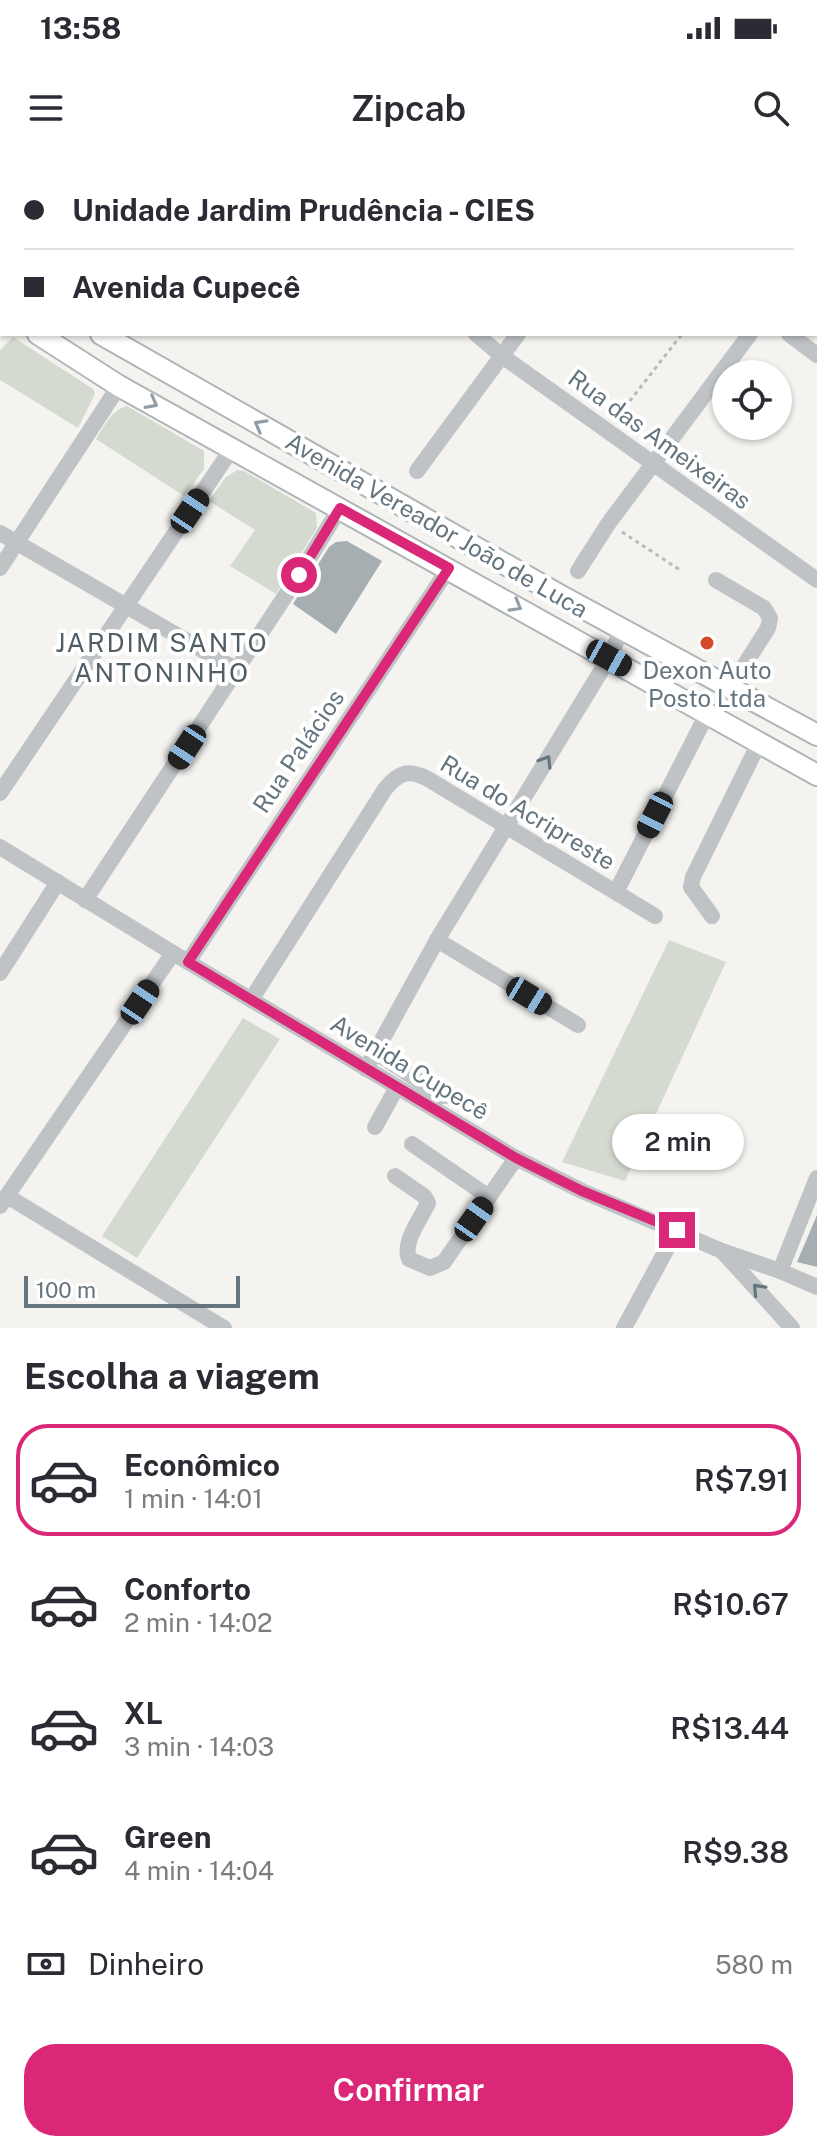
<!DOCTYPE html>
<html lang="pt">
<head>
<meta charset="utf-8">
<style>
  body { margin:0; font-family:"Public Sans",sans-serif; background:#f7f7f7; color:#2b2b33; height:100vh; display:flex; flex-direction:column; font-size:30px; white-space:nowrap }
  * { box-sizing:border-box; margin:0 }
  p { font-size:26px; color:#7c7c81 }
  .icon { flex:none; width:44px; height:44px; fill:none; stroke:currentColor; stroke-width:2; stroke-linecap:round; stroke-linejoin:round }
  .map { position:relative; height:1168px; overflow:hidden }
  .sheet { display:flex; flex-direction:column; background:#fff; flex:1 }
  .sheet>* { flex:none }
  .top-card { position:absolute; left:0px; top:0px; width:818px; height:176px; box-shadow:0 2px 6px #0004; display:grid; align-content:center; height:176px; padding:0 24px; background:#fff }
  .buttons { position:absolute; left:712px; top:200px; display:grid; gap:16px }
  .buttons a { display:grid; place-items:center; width:80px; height:80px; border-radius:50%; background:#fff; box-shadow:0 2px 6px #0004; font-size:40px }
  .scale { position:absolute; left:24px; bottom:20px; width:216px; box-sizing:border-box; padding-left:8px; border:4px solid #64757f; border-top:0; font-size:22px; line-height:28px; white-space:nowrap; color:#64757f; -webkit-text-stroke:6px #fff; paint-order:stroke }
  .end { position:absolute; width:36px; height:36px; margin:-18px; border:10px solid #db2777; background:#fff; box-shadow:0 0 0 4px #fff }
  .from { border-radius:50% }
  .bubble { position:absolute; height:56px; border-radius:28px; background:#fff; box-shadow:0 2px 6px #0004; font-size:26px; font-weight:600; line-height:56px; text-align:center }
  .car { position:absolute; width:24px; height:48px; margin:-24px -12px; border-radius:10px; box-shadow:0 0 6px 2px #0007; background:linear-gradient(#222 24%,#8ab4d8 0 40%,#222 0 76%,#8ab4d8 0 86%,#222 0) }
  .top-card b { display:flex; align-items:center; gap:28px; height:76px; font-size:30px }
  .top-card b+b { border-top:2px solid #e1e1e2 }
  .top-card i { width:20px; height:20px; background:#2b2b33 }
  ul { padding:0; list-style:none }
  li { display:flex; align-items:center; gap:24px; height:112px; margin:0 16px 12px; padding:0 8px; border:4px solid transparent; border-radius:32px }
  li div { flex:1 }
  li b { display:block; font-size:30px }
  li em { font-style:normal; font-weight:600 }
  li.selected { border-color:#db2777 }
  li>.icon { width:72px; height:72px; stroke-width:1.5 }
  h2 { padding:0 24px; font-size:36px; line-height:96px }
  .pay { display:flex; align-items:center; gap:20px; height:88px; padding:0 24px; font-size:30px }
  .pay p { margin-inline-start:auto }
  .cta { display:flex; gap:16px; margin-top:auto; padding:16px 24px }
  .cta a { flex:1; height:92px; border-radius:32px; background:#db2777; color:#fff; font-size:32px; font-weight:600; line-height:92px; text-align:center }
  .status { display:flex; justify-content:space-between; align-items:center; height:56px; padding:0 40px; background:#fff; direction:ltr }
  .status svg { height:22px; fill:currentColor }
  header { display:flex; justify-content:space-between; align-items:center; height:104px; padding:0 24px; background:#fff; font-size:36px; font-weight:600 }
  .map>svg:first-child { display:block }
</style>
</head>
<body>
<div class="status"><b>13:58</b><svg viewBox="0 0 49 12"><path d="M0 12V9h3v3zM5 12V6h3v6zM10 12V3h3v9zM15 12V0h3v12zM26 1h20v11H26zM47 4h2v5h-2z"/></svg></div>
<header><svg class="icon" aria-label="menu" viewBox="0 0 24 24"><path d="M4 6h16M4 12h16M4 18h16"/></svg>Zipcab<svg class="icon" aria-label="search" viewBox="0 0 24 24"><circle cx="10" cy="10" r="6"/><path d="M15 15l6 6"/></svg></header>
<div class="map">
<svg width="817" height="1168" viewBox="0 0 817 1168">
  <rect width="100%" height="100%" fill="#f4f3f0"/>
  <g fill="#d5dad1">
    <path d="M 13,177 L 93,229 L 95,234 L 78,268 L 0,220 L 0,190 Z"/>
    <path d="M 127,246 L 204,291 L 204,309 L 184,336 L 96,279 C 104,267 112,249 127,246 Z"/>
    <path d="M 237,310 L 244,311 L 316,353 L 317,368 L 276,434 L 230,406 L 255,370 L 209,341 L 225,318 Z"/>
    <path d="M 669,780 L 726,802 L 625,1021 L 562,1002 Z"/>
    <path d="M 243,858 L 280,879 L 137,1098 L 102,1076 Z"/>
  </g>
  <g fill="#a6aeb2">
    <path d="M 347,381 L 382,401 L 336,474 L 293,444 L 329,387 L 336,382 Z"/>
    <path d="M 817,1055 L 817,1107 L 797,1102 Z"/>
  </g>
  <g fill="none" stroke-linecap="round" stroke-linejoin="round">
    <defs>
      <g id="major">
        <path d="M 0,104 L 2,105"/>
        <path d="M 0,149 L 2,151"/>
        <path d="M 38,174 L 119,226 L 817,615"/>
        <path d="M 101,174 L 561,436 L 817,575"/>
      </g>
    </defs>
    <use href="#major" stroke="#b0b5b8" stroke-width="24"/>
    <g stroke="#b7babc" stroke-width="3" stroke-dasharray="4 4" stroke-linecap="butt">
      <path d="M 615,260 L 682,174"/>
      <path d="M 622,372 L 680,410"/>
    </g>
    <g stroke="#bfc3c6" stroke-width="16">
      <path d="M 266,0 L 269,2"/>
      <path d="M 446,0 L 449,2"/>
      <path d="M 26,2 L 26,0"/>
      <path d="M 245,2 L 247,0"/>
      <path d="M 651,2 L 652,0"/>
      <path d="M 0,77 L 2,71"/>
      <path d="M 816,85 L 817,84"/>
      <path d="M 0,166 L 2,162"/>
      <path d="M 476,174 L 502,196 L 817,420"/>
      <path d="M 789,174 L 817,195"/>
      <path d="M 417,311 L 518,174"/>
      <path d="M 0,373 L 237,510"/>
      <path d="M 0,408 L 119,226"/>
      <path d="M 578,411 L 608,364 L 750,174"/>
      <path d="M 716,420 L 764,448 L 770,458 L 768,468 L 730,528"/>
      <path d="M 0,633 L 233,287"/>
      <path d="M 0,687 L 173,793 L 516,998 L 582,1031 L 722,1091 L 780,1111 L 817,1127"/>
      <path d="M 616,732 L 707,554"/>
      <path d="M 85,740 L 299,415 L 340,348"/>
      <path d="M 712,756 L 691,727 L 693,717 L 759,583"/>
      <path d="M 437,780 L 578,865"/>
      <path d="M 188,802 L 449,408"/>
      <path d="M 0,813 L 58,722"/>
      <path d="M 251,840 L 385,629 C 399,612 409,609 428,619 L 655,756"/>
      <path d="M 375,892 L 442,936 L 453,935"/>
      <path d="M 366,909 L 437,780 L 609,498 L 622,469"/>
      <path d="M 375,967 L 397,927"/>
      <path d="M 412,984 L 489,1037"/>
      <path d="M 395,1016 L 424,1036 L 428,1043 C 421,1059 402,1082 409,1099 L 430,1108 L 444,1102 L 516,998"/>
      <path d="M 7,1036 L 224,1168"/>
      <path d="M 0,1046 L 173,793"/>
      <path d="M 723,1092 L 792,1168"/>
      <path d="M 780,1111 L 817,1018"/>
      <path d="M 624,1168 L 677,1070"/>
    </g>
    <use href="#major" stroke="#fff" stroke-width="20"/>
  </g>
  <defs><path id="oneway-chevron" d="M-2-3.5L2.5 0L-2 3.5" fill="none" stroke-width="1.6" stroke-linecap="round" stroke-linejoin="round" transform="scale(2)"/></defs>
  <g stroke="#929ea5">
    <use href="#oneway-chevron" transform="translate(152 243) rotate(28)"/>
    <use href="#oneway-chevron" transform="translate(260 265) rotate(-151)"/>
    <use href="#oneway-chevron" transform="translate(516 446) rotate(30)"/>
  </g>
  <g stroke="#64757f">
    <use href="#oneway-chevron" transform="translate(546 601) rotate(-58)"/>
    <use href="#oneway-chevron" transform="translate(758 1129) rotate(-133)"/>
  </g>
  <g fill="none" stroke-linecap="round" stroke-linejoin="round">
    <path stroke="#db2777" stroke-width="10" d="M 299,415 L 340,348 L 449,408 L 188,802 L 516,998 L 582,1031 L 677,1070"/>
  </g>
  <circle fill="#d8482c" stroke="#fff" stroke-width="3" cx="707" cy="483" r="8"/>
  <g text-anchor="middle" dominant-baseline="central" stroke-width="8" stroke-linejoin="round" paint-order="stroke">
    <g font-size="24" fill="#64757f" stroke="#fff">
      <text transform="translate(660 279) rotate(36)">Rua das Ameixeiras</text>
      <text transform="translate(437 365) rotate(30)">Avenida Vereador João de Luca</text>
      <text transform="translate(298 591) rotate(-56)">Rua Palácios</text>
      <text transform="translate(528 652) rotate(31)">Rua do Acripreste</text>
      <text transform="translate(410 907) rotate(31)">Avenida Cupecê</text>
    </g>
    <g font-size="24" fill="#64757f" stroke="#fff">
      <text x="707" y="510">Dexon Auto<tspan x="707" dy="28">Posto Ltda</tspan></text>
    </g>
    <g font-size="26" letter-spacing="2" fill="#525e65" stroke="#fff">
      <text x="162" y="482">JARDIM SANTO<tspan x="162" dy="30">ANTONINHO</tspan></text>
    </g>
  </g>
</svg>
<div class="buttons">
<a><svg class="icon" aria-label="locate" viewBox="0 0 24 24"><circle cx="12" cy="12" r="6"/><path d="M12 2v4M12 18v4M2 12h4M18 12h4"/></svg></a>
</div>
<div class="scale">100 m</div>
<i class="end from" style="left:299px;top:415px"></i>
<i class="end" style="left:677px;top:1070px"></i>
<div class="bubble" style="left:612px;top:954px;width:132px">2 min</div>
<i class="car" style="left:190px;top:351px;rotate:34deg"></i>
<i class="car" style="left:609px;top:498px;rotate:119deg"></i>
<i class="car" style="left:187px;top:587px;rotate:213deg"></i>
<i class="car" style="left:655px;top:655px;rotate:207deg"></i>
<i class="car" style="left:529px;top:836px;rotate:121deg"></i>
<i class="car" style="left:140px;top:842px;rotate:34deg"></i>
<i class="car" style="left:474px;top:1059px;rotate:35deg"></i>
<div class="top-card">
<b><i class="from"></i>Unidade Jardim Prudência - CIES</b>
<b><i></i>Avenida Cupecê</b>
</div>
</div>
<section class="sheet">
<h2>Escolha a viagem</h2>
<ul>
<li class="selected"><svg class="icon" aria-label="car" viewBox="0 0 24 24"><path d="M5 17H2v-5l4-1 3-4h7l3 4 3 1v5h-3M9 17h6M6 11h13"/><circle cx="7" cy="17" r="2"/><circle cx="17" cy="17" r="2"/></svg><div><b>Econômico</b><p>1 min · 14:01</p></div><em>R$7.91</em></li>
<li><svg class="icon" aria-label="car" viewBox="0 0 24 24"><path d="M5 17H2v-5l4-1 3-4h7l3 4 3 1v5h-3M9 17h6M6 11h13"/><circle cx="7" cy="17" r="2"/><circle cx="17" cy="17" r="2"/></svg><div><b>Conforto</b><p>2 min · 14:02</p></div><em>R$10.67</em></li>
<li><svg class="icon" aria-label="car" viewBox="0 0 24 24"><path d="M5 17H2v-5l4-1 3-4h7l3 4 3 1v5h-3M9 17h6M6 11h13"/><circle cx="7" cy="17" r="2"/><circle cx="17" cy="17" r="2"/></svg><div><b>XL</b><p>3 min · 14:03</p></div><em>R$13.44</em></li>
<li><svg class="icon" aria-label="car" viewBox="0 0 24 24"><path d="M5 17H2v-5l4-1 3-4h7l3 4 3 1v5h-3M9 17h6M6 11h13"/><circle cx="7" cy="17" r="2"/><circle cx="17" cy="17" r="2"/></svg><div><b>Green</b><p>4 min · 14:04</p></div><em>R$9.38</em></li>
</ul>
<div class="pay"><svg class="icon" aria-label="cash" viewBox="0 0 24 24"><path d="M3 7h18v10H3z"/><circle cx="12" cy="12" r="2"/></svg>Dinheiro<p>580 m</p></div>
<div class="cta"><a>Confirmar</a></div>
</section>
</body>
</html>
